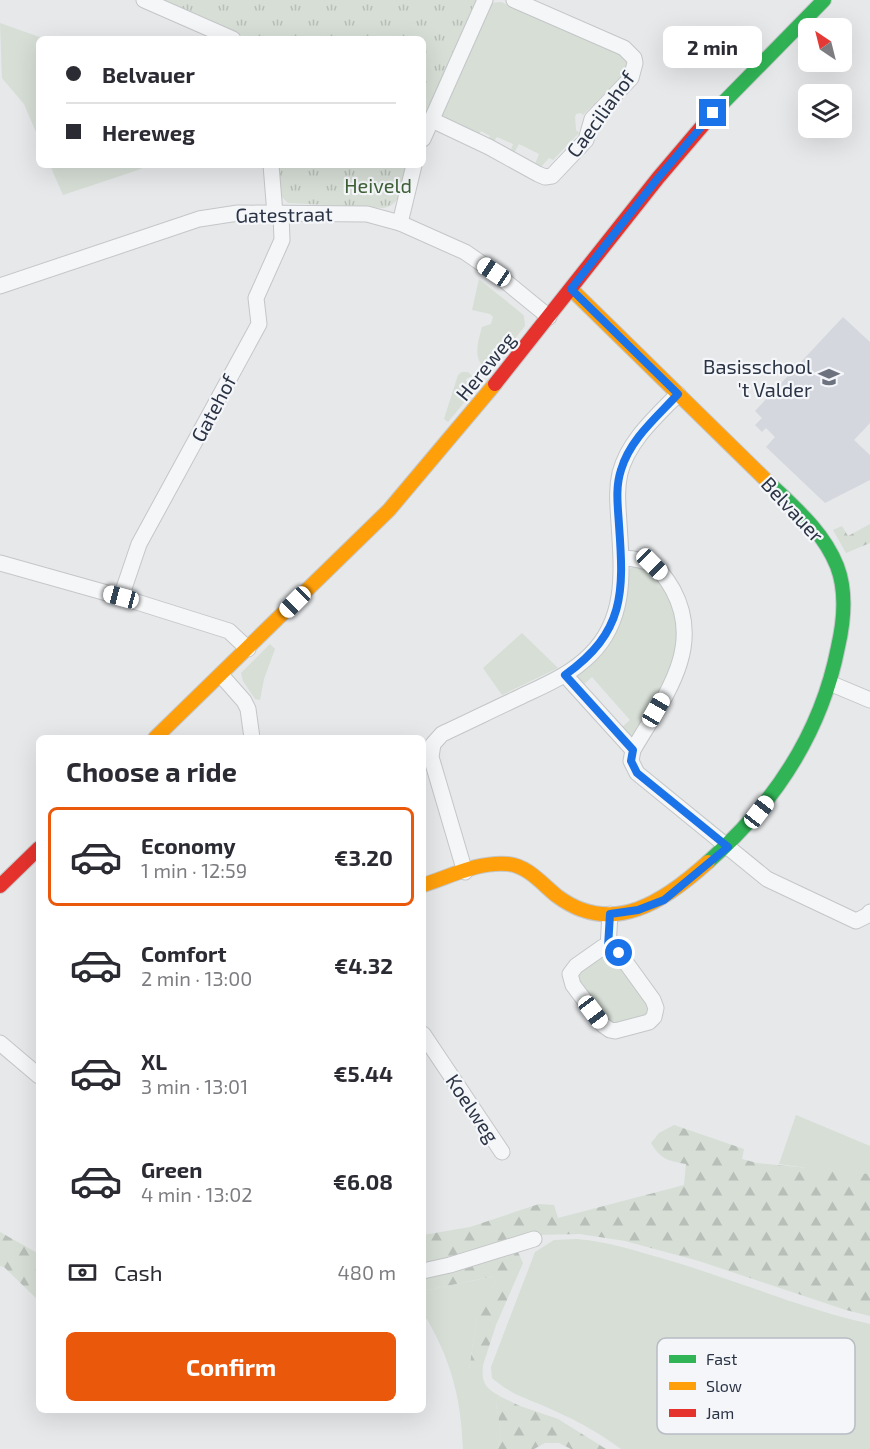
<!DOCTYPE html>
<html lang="en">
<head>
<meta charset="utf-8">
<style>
  body { margin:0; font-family:"Exo 2",sans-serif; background:#f2f2f3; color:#2b2b33; height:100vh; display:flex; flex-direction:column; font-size:22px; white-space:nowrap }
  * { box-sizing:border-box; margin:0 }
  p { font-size:20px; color:#7c7c81 }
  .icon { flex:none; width:33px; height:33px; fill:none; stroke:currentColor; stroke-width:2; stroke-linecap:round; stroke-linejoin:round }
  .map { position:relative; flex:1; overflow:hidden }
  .sheet { position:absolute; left:36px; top:735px; width:390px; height:678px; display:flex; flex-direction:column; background:#fff; border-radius:9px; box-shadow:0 6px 24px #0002 }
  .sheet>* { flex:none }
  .banner { position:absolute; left:36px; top:36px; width:390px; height:132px; border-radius:9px; box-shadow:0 6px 24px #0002; display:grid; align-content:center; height:132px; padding:0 30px; background:#fff }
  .needle { width:39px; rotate:325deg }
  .tools { position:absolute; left:798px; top:18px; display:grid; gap:12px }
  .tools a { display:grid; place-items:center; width:54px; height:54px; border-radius:9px; background:#fff; box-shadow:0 6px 24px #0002; font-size:30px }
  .end { position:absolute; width:27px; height:27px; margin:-14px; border:8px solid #1a73e8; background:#fff; box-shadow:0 0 0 3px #fff }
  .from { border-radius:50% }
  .bubble { position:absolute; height:42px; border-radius:9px; background:#fff; box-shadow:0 6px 24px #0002; font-size:20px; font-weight:700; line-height:42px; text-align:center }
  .car { position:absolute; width:18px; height:36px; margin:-18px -9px; border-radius:8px; box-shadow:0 0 4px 2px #0007; background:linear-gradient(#fff 24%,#345 0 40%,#fff 0 76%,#345 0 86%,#fff 0) }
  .banner b { display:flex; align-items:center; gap:21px; height:57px; font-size:22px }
  .banner b+b { border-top:2px solid #e1e1e2 }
  .banner i { width:15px; height:15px; background:#2b2b33 }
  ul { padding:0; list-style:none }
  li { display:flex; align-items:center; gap:18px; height:99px; margin:0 12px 9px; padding:0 18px; border:3px solid transparent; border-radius:9px }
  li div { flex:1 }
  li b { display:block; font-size:22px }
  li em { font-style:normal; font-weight:700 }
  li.selected { border-color:#ea580c }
  li>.icon { width:54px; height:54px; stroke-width:1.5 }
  h2 { padding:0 30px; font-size:27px; line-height:72px }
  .pay { display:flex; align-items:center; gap:15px; height:66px; padding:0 30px; font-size:22px }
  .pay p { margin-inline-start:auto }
  .button { display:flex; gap:12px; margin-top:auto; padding:12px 30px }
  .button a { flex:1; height:69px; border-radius:9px; background:#ea580c; color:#fff; font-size:24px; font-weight:700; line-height:69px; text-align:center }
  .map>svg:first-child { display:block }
</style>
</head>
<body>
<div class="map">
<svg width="870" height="1449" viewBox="0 0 870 1449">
  <defs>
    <pattern id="forest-firs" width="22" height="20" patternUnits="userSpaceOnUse" patternTransform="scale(1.5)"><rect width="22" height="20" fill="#d6ded6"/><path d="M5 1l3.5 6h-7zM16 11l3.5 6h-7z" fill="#b8bfb9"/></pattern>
    <pattern id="park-tufts" width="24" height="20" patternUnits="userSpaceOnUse" patternTransform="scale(1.5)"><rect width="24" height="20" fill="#d6ded6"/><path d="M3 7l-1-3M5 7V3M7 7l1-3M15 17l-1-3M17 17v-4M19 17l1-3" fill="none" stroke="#b8bfb9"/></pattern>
  </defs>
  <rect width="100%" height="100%" fill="#e6e8ea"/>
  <path fill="#d4d7dd" d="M 843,317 L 870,342 L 870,423 L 854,440 L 870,455 L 870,480 L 825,503 L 766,447 L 775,437 L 766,428 L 762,432 L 755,425 L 762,418 L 755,411 Z"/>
  <g fill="#d6ded6">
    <path d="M 501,2 L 622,54 L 628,61 L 623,79 L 621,77 L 610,88 L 611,91 L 609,93 L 607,91 L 596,102 L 598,105 L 595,107 L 593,105 L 583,115 L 581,113 L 576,114 L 575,117 L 576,130 L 579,133 L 553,160 L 549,158 L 541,167 L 535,164 L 539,154 L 519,144 L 513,155 L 510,153 L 513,144 L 497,137 L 492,144 L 488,141 L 490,136 L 481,131 L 478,136 L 444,119 L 442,115 L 491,3 Z"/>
    <path d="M 0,23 L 45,39 L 39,39 L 39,139 L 24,104 L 2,78 Z"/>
    <path d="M 50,165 L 148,165 L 138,170 L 63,195 Z"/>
    <path d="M 479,279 L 521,313 L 524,316 L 525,326 L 490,370 C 471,363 478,342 482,327 L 491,324 L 493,317 L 490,314 L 472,310 Z"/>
    <path d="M 462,372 L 468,372 L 472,376 L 466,379 L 467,385 L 470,388 L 476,385 L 477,380 L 480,383 L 448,422 L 444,419 L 458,375 Z"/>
    <path d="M 633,566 L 648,568 L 668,591 L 678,622 L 675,663 L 632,741 L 620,729 L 630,720 L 592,677 L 582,686 L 575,676 L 590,663 L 629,570 Z"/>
    <path d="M 522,633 L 558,668 L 502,695 L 483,668 Z"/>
    <path d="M 270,644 L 275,649 L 264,679 L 260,700 L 255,699 L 243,681 L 241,673 Z"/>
    <path d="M 609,952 L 650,1003 L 648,1017 L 614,1027 L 577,984 L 577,973 Z"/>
    <path d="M 796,1115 L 870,1146 L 870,1174 L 842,1173 L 779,1164 Z"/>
    <path d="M 576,1239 C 605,1241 633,1250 661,1258 C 731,1278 799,1308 870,1324 L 870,1449 L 621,1449 C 601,1434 578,1421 555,1411 C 531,1399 514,1397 492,1378 L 491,1367 L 535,1252 L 554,1240 Z"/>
    <path d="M 495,1276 L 497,1279 L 477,1316 L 469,1370 L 483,1365 C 481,1384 486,1388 501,1397 L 496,1399 C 496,1416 505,1432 497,1449 L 463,1449 C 461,1399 452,1363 427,1319 L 423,1320 L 423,1291 Z"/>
  </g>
  <g fill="url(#forest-firs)">
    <path d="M 870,524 L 870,543 L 846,553 L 833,530 L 842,526 L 848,536 Z"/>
    <path d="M 674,1125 L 744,1149 L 742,1159 L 757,1163 L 870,1174 L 870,1316 L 846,1310 L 699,1261 L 625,1241 L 580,1234 L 536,1235 L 423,1268 L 423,1235 L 470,1227 L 539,1204 L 554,1205 L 558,1218 L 684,1185 L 686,1164 C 669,1161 660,1159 651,1143 L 659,1133 Z"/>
    <path d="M 0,1232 L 39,1254 L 39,1301 L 4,1267 L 0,1266 Z"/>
    <path d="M 517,1250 L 523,1263 L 496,1325 L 483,1365 L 469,1371 L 477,1315 L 497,1279 L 494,1276 L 423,1291 L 423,1278 L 436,1276 L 487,1257 Z"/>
    <path d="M 501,1397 L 520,1406 L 558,1419 L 606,1449 L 571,1449 L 559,1443 L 545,1443 L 534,1449 L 497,1449 C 505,1432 496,1416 496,1399 Z"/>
  </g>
  <g fill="url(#park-tufts)">
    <path d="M 159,0 L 476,0 L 423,123 L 423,39 L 250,39 Z"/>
    <path d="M 277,165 L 408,165 C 403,182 403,204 384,208 L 288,203 L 281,196 Z"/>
  </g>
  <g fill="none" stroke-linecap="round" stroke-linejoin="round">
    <defs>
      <g id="street">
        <path d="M 144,0 L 233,39"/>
        <path d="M 432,120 L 489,147 L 538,174 L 545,177 L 552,176 L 586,140 L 592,119 L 631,78 L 635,63 L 634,58 L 624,48 L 514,0"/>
        <path d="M 423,139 L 485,0"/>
        <path d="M 271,165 L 275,214"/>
        <path d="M 400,223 L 414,165"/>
        <path d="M 0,286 L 199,219 L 238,213 L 367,214 L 400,223 L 465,252 L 494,272 L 549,317"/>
        <path d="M 622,558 C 649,559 659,565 673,590 C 705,649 662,700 633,750 L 631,761 L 637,773 L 767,879 L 856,921 L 868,915 L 870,912"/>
        <path d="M 0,563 L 121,597 L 229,631 L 248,649"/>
        <path d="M 121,597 L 139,544 L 259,324 L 256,298 L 282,240 L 281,214"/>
        <path d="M 221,675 L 244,701 L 248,709 L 252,738"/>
        <path d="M 565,675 L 633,750"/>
        <path d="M 832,684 L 870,700"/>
        <path d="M 465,872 L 431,757 L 433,744 L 442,734 C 468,722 494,709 520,697 C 545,685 570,675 590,655 C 627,619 622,570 619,523 C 618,506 616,490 620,473 C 628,441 656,417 678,394"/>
        <path d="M 603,947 L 611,948 L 619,953 L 653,1000 L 656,1008 L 654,1017 L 649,1022 L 615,1031 L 610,1030 L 603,1025 L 573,985 L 570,974 L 576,966 Z"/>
        <path d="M 608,947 L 610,914"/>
        <path d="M 423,1034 L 502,1152"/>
        <path d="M 0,1043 L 39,1076"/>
        <path d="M 423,1271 L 450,1265 L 534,1239"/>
      </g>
      <g id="fast">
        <path d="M 715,111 L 824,0"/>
        <path d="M 708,862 C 774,804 821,734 838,647 C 844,621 847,592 837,566 C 823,531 795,508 768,482"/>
      </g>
      <g id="slow">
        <path d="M 571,289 L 768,482"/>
        <path d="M 155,738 L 389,510 L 495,384"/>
        <path d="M 423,885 C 449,877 479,861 508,864 C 528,866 542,884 557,896 C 613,938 666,900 708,862"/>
      </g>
      <g id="jam">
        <path d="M 495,384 L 658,178 L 715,111"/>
        <path d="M 0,886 L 39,848"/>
      </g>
    </defs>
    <use href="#street" stroke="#c4c6c8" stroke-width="17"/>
    <use href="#fast" stroke="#c4c6c8" stroke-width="16"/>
    <use href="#slow" stroke="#c4c6c8" stroke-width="16"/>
    <use href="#jam" stroke="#c4c6c8" stroke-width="16"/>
    <use href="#street" stroke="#f5f6f7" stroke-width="15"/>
    <use href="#fast" stroke="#30b455" stroke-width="14"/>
    <use href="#slow" stroke="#ff9f0a" stroke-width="14"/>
    <use href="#jam" stroke="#e5322d" stroke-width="14"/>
  </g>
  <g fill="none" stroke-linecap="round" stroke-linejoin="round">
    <path stroke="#1a73e8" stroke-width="8" d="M 619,953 L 608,947 L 610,914 L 638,910 L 664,900 L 728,847 L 637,773 L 631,761 L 633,750 L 565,675 C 625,632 624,593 619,525 C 618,507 615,488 621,470 C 630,439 657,417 678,394 L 571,289 L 658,178 L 713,113"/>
  </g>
  <defs>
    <symbol id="school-bare" viewBox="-9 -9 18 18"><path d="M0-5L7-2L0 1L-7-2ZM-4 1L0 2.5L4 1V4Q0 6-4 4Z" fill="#6c737f" stroke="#f4f6f9" stroke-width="2.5" paint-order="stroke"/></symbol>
  </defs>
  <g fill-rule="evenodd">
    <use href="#school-bare" x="814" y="362" width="30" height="30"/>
  </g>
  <g text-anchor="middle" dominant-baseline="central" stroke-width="4.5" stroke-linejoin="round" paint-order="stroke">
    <g font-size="20" fill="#2b3445" stroke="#f4f6f9">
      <text transform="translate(600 114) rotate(-54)">Caeciliahof</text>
      <text transform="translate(284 214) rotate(-1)">Gatestraat</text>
      <text transform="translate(485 366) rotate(-51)">Hereweg</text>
      <text transform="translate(213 408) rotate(-62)">Gatehof</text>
      <text transform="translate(793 509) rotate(47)">Belvauer</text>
      <text transform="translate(473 1108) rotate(56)">Koelweg</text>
    </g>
    <g font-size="20" fill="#3f6138" stroke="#f4f6f9">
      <text x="378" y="185">Heiveld</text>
    </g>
    <g font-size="20" fill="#2b3445" stroke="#f4f6f9" text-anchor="end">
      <text x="812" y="366">Basisschool<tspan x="812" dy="23">'t Valder</tspan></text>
    </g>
  </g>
  <rect x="657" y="1338" width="198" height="96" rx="9" fill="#f4f6f9" stroke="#b8bcc3" stroke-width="1.5"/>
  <rect x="669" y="1355" width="27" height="8" fill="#30b455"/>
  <rect x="669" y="1382" width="27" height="8" fill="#ff9f0a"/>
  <rect x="669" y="1409" width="27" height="8" fill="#e5322d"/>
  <g font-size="16" fill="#2b3445">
    <text x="706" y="1365">Fast</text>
    <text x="706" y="1392">Slow</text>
    <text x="706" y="1419">Jam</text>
  </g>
</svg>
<div class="tools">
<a><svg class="needle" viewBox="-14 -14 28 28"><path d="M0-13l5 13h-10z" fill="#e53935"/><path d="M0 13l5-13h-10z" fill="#7c7c81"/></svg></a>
<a><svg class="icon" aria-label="layers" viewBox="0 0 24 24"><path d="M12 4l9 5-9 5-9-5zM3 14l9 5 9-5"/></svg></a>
</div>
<i class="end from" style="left:619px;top:953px"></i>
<i class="end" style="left:713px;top:113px"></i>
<div class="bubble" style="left:663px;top:26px;width:99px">2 min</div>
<i class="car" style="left:494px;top:272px;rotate:304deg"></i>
<i class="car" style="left:652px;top:564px;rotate:135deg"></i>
<i class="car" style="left:121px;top:597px;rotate:285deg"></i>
<i class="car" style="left:295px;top:602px;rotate:225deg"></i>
<i class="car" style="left:656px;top:710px;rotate:30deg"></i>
<i class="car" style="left:759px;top:812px;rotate:38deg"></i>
<i class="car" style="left:593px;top:1012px;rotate:143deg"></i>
<div class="banner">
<b><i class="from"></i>Belvauer</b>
<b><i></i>Hereweg</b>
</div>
<section class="sheet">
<h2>Choose a ride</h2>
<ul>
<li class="selected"><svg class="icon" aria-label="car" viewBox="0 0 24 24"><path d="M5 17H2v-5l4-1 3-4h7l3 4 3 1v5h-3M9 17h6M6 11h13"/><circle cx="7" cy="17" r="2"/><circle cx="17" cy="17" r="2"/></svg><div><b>Economy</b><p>1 min · 12:59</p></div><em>€3.20</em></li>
<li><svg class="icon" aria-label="car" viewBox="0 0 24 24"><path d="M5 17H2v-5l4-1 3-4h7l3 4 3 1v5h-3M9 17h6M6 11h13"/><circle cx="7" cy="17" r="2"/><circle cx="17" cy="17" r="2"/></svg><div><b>Comfort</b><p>2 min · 13:00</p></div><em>€4.32</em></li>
<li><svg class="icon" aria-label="car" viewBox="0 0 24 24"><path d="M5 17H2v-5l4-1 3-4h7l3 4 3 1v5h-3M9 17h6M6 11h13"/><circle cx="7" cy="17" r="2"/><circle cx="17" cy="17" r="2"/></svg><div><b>XL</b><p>3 min · 13:01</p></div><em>€5.44</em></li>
<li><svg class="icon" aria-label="car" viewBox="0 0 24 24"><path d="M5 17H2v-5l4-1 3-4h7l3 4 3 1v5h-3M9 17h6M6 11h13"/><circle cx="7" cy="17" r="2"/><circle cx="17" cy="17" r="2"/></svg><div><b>Green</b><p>4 min · 13:02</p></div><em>€6.08</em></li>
</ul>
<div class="pay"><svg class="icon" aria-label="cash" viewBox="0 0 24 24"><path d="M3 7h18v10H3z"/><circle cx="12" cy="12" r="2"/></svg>Cash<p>480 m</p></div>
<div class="button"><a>Confirm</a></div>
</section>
</div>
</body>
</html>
